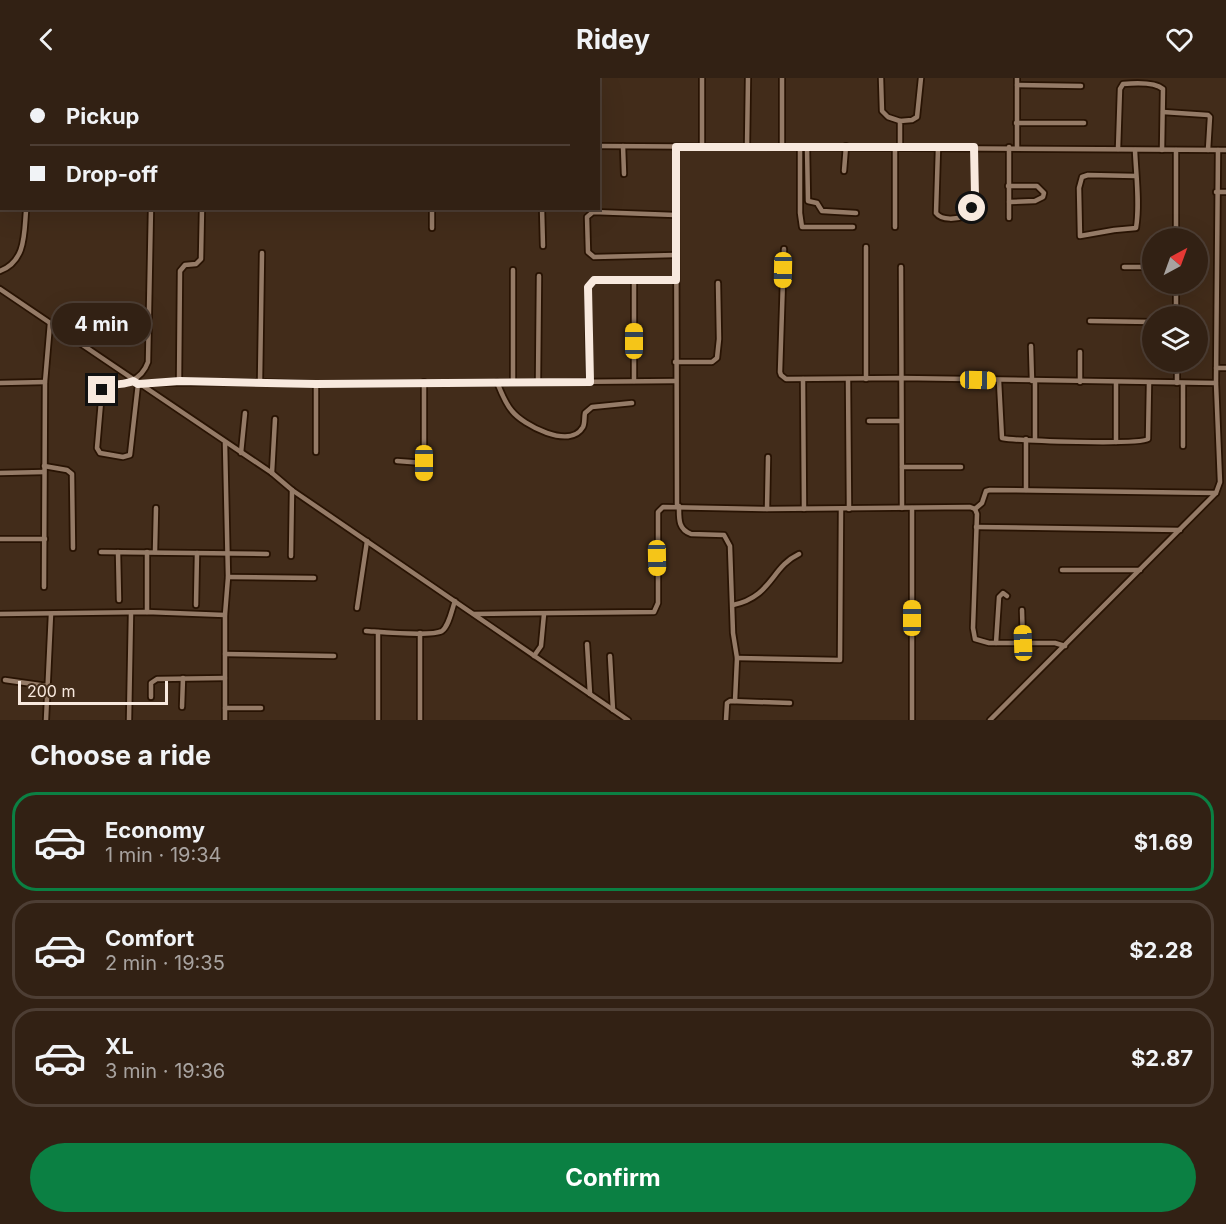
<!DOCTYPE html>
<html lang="en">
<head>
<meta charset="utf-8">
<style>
  body { margin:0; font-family:Inter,sans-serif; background:#3a291d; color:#f1f3f6; height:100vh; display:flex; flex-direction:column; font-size:22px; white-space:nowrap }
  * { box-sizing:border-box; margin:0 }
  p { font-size:20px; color:#a8a3a0 }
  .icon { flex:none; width:33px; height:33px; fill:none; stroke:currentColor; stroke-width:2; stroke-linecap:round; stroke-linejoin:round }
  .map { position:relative; height:642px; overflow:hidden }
  .sheet { display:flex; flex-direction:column; background:#322114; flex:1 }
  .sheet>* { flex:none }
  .banner { position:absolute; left:0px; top:0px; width:600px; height:132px; box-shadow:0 6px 24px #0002,0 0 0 2px #4d3e34; display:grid; align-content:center; height:132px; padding:0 30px; background:#322114 }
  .needle { width:39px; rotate:41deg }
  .tools { position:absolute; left:1142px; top:150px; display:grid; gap:12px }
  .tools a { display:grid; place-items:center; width:66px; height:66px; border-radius:50%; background:#322114; box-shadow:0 6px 24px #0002,0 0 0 2px #4d3e34; font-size:30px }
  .scale { position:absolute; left:18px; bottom:15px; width:150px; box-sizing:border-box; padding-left:6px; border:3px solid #f8e9de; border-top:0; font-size:16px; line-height:21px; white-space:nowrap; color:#f8e9de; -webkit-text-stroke:4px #422c1a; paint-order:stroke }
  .end { position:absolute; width:27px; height:27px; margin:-14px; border:8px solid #f8e9de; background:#111; box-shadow:0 0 0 3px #111 }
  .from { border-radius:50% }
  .bubble { position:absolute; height:42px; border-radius:21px; background:#322114; box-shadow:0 6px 24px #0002,0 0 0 2px #4d3e34; font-size:20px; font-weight:700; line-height:42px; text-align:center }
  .car { position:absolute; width:18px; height:36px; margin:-18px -9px; border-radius:8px; box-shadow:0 0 4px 2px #0007; background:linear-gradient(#f5c518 24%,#345 0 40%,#f5c518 0 76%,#345 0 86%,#f5c518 0) }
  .banner b { display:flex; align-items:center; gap:21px; height:57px; font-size:22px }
  .banner b+b { border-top:2px solid #4d3e34 }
  .banner i { width:15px; height:15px; background:#f1f3f6 }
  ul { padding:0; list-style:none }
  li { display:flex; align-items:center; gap:18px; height:99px; margin:0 12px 9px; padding:0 18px; border:3px solid #4d3e34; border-radius:24px }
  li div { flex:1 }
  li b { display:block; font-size:22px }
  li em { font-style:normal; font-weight:700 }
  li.active { border-color:#0b8043 }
  li>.icon { width:54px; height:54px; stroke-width:1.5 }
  h2 { padding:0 30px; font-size:27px; line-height:72px }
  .cta { display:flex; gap:12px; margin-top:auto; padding:12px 30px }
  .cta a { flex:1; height:69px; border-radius:36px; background:#0b8043; color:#fff; font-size:24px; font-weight:700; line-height:69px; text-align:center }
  header { display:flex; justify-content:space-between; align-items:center; height:78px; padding:0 30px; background:#322114; font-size:27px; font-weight:700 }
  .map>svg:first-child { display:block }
</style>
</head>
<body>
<header><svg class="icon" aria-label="back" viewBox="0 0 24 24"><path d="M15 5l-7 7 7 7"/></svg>Ridey<svg class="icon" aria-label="heart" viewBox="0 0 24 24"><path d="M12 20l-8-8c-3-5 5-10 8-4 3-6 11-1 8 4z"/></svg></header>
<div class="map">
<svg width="1226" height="642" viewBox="0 0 1226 642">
  <rect width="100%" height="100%" fill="#422c1a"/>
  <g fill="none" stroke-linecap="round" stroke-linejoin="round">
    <defs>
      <g id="street">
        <path d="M 21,0 L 21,2"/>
        <path d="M 95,0 L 95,2"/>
        <path d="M 214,0 L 214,2"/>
        <path d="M 702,0 L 702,69"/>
        <path d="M 782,0 L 782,69"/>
        <path d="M 881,0 L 882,33 L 888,39 L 900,43"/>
        <path d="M 170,2 L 170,0"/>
        <path d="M 351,2 L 351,0"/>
        <path d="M 479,2 L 479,0"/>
        <path d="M 1017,7 L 1081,8"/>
        <path d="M 1163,34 L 1208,37 L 1210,39 L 1208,72"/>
        <path d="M 1016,45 L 1084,45"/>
        <path d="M 0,46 L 2,46"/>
        <path d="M 598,68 L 1226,72"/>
        <path d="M 623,68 L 624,96"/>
        <path d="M 676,69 L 677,428"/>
        <path d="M 747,69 L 748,0"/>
        <path d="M 800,69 L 800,135 L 802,149 L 853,149"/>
        <path d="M 807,69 L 808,123 L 817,125 L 822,133 L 856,135"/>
        <path d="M 895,69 L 895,149"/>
        <path d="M 900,69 L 900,43 L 912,42 L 917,39 L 921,0"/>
        <path d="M 1009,69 L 1009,140"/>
        <path d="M 1017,69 L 1017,0"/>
        <path d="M 938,70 L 936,135 C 942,143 957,141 966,138 L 972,130 L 975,118 L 974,69"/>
        <path d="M 1118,71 L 1120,11 L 1123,6 C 1134,5 1155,4 1163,11 L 1162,72"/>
        <path d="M 1135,72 C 1136,97 1140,126 1136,150 L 1114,152 L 1080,158 L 1079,110 L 1082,99 L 1088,97 L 1136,98"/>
        <path d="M 844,93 L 846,68"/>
        <path d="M 1008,108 L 1037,108 L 1044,115 L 1043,119 L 1035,123 L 1009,124"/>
        <path d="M 1216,114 L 1226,114"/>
        <path d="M 151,130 L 148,284 C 141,304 124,306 106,308 L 102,312 L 97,370 L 100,375 L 123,379 L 130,377 L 138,306 L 147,305 L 260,304 L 316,306 L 676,303"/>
        <path d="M 432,130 L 432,150"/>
        <path d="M 542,130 L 543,168"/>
        <path d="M 675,137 L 593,134 L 587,139 L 588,174 L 594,179 L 675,177"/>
        <path d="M 1176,160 L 1176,72"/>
        <path d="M 866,169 L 866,301"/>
        <path d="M 784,171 L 780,294 L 781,297 L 786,301 L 901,300 L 1216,305 L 1218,72"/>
        <path d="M 901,189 L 902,430"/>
        <path d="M 1124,189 L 1152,189"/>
        <path d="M 0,193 C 26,183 24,156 26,133"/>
        <path d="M 634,202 L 634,303"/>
        <path d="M 1176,206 L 1176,238"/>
        <path d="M 0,211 L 272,395 L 292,412 L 628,642"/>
        <path d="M 1090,243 L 1152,244"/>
        <path d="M 1031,268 L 1032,303"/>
        <path d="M 675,284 L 712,284 L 717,280 L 719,261 L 718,205"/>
        <path d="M 1216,290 L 1226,290"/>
        <path d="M 803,301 L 804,431"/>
        <path d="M 848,301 L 849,431"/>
        <path d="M 538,303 L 539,198"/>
        <path d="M 999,303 L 1002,360 C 1019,363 1139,367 1148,361 L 1149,305"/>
        <path d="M 1035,303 L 1035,361"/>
        <path d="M 179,304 L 180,193 L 185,187 L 196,186 L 201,181 L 202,130"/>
        <path d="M 260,304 L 262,175"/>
        <path d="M 424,304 L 424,397"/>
        <path d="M 497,304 C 501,314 505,325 512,333 C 523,347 570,372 583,349 C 585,345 584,339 585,335 L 592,329 L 632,325"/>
        <path d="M 513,304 L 513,192"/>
        <path d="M 589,304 L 588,209 L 594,202 L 676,202"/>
        <path d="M 1080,304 L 1080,274"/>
        <path d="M 0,305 L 45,304"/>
        <path d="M 1116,305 L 1116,364"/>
        <path d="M 1177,305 L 1177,284"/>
        <path d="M 869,343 L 901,343"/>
        <path d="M 1026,361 L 1026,412"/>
        <path d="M 1183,368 L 1183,305"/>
        <path d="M 316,374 L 316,306"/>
        <path d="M 241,375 L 245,335"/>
        <path d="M 397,383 L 424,385"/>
        <path d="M 44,388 L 67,392 L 72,396 L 73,470"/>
        <path d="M 902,389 L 961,389"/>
        <path d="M 0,395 L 44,394"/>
        <path d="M 272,395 L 275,341"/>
        <path d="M 679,428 C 679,441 678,451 691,456 L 724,457 L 730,468 L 733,555 L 737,580 L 735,623"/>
        <path d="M 767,431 L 768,379"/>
        <path d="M 975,431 L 982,425 L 986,413 L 990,412 L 1216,415"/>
        <path d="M 976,449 L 1180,452"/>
        <path d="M 0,461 L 45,461"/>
        <path d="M 101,474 L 267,476"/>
        <path d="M 118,474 L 119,522"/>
        <path d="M 155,474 L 156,430"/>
        <path d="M 291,478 L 292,412"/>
        <path d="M 1062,492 L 1140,492"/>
        <path d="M 228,499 L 314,500"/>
        <path d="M 44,509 L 45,304 L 50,245"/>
        <path d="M 196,527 L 197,475"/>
        <path d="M 733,527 C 772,519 771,489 799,476"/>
        <path d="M 357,530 L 367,463"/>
        <path d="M 1022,532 L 1023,565"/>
        <path d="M 147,534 L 147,474"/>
        <path d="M 0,536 L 147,534 L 225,537"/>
        <path d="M 474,536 L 654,534 L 658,525 L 658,434 L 663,429 L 767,431 L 970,429 L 975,431 L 977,436 L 973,550 L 975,561 L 989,565 L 1055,565 L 1065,568"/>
        <path d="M 366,553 C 381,554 431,559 442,553 C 449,548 452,531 455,523"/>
        <path d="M 996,565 L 999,519 L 1003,515 L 1007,518"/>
        <path d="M 587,566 L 590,616"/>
        <path d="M 225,576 L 334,578"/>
        <path d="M 534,578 L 541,568 L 544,536"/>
        <path d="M 610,578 L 613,632"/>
        <path d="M 737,580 L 840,582 L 841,431"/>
        <path d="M 5,602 L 47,608"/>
        <path d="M 151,619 L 151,605 L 157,601 L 225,600"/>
        <path d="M 182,629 L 183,600"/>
        <path d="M 225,630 L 261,630"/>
        <path d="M 46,642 L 51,536"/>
        <path d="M 129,642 L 131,535"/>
        <path d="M 225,642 L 225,537 L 228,499 L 225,365"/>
        <path d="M 378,642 L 378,554"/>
        <path d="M 420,642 L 420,555"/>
        <path d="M 726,642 L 727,625 L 730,623 L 790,625"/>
        <path d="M 912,642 L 912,430"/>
        <path d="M 990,642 L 1216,415 L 1220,404 L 1216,305"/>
      </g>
    </defs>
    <use href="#street" stroke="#281303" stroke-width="8"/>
    <use href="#street" stroke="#957b67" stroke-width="4.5"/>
  </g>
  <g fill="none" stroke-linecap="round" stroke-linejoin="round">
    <path stroke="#f8e9de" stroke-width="8" d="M 102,312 C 109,304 123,308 133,303 L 138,306 L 180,303 L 316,306 L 590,304 L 588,209 L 594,202 L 676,202 L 676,69 L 974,69 L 975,118 L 972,130"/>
  </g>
</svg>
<div class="tools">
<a><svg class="needle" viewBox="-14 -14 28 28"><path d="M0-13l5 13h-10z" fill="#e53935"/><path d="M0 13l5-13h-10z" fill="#a8a3a0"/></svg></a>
<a><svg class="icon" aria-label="layers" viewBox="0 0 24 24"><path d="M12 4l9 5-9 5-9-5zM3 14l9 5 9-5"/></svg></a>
</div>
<div class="scale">200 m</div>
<i class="end from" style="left:972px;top:130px"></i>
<i class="end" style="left:102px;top:312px"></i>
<div class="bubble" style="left:52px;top:225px;width:99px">4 min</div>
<i class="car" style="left:783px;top:192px;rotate:181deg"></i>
<i class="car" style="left:634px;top:263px;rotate:0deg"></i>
<i class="car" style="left:978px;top:302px;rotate:91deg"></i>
<i class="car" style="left:424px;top:385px;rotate:180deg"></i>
<i class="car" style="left:657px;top:480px;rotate:179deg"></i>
<i class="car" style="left:912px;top:540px;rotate:0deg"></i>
<i class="car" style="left:1023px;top:565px;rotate:358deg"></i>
<div class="banner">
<b><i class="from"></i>Pickup</b>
<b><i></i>Drop-off</b>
</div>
</div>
<section class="sheet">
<h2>Choose a ride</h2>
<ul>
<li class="active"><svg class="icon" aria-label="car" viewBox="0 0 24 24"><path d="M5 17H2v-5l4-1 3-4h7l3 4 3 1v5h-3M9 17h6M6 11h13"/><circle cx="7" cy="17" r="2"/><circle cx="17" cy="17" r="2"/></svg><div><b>Economy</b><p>1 min · 19:34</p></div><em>$1.69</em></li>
<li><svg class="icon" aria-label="car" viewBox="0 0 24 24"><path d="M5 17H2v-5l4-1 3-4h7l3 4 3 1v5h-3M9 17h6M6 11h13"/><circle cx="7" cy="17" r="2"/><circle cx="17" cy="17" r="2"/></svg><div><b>Comfort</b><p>2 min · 19:35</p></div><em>$2.28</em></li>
<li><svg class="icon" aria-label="car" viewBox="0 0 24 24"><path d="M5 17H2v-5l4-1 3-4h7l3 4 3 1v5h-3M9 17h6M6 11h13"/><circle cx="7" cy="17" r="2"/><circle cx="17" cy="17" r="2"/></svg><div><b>XL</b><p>3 min · 19:36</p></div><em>$2.87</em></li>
</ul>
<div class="cta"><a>Confirm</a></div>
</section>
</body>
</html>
